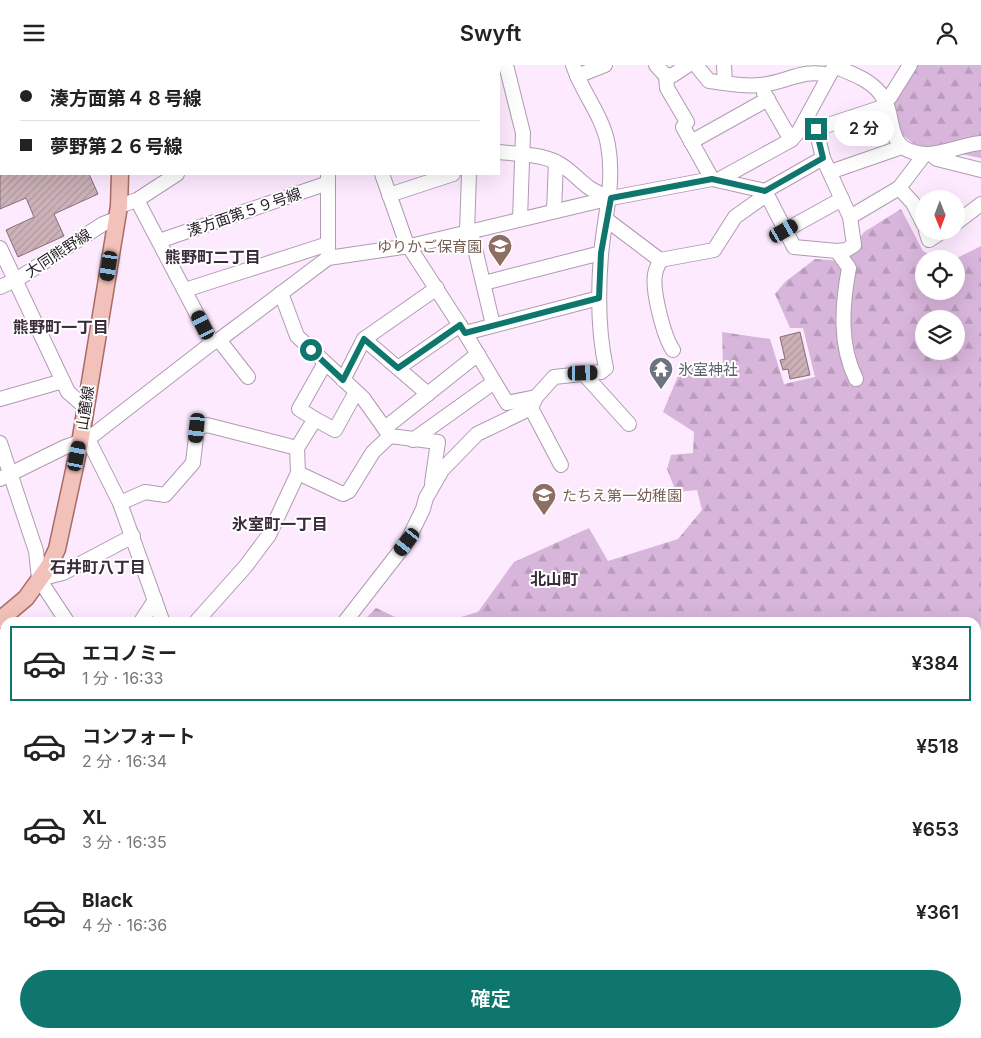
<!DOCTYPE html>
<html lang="ja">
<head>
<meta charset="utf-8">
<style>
  body { margin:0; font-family:Inter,"Noto Sans JP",sans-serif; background:#f6f6f6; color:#222; height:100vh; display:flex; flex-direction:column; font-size:19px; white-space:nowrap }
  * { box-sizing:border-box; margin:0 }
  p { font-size:16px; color:#767676 }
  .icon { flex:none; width:28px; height:28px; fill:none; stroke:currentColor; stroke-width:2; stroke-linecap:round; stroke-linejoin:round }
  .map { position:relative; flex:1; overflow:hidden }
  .side { position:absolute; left:0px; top:552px; width:981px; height:421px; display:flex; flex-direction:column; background:#fff; border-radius:15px 15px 0 0; box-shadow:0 5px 20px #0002 }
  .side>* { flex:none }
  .hud { position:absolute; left:0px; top:0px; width:500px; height:110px; box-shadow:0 5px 20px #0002; display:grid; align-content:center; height:110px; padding:0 20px; background:#fff }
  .needle { width:32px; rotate:179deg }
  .fabs { position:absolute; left:915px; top:125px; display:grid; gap:10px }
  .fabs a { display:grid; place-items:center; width:50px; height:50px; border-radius:50%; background:#fff; box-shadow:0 5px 20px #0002; font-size:25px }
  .end { position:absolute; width:22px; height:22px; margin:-11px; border:6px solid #0f766e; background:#fff; box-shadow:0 0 0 2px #fff }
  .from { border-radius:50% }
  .bubble { position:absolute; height:35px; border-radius:18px; background:#fff; box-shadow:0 5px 20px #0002; font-size:16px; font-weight:600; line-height:35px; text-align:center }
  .car { position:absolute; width:15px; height:30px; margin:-15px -8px; border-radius:6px; box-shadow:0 0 4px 1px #0007; background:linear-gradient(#222 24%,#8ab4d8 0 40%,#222 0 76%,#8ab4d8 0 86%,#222 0) }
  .hud b { display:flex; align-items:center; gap:18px; height:48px; font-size:19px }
  .hud b+b { border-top:1px solid #e0e0e0 }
  .hud i { width:12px; height:12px; background:#222 }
  ul { padding:9px 0 0; list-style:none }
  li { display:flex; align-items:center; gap:15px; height:75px; margin:0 10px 8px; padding:0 10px; border:2px solid transparent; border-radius:0px }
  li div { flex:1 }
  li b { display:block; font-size:19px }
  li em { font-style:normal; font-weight:600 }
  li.active { border-color:#0f766e }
  li>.icon { width:45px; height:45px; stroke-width:1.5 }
  .button { display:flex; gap:10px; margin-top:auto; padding:10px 20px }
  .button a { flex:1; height:58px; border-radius:30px; background:#0f766e; color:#fff; font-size:20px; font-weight:600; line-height:58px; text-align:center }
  header { display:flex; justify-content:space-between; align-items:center; height:65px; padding:0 20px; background:#fff; font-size:22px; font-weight:600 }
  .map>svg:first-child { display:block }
</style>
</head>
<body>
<header><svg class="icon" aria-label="menu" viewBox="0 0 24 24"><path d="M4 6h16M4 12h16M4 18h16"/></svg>Swyft<svg class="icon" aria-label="person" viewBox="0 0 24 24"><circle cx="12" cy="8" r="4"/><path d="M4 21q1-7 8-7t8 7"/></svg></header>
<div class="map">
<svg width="981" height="973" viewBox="0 0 981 973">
  <defs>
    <pattern id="forest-firs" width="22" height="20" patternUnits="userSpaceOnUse" patternTransform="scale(1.25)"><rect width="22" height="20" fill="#d8b5db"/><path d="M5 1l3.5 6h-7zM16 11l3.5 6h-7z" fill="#b99bbc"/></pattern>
    <pattern id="water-ripples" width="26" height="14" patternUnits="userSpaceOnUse" patternTransform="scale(1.25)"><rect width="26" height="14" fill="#5accdc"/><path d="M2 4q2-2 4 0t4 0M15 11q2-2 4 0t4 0" fill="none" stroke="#4eafbd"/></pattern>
    <pattern id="building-hatch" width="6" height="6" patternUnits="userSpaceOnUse" patternTransform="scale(1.25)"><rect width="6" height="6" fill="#cdb1b9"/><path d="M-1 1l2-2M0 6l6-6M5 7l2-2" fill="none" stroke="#b0989f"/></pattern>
  </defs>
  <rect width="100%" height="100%" fill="#feeaff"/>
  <g fill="url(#forest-firs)" fill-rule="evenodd">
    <path d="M 915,0 L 981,0 L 981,93 L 915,80 L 899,67 L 893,37 Z"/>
    <path d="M 901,144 L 923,186 L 937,194 L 924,194 L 924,226 L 956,226 L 955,194 L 981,181 L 981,954 L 976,951 L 976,558 L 440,558 L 478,547 L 514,497 L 589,463 L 608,496 L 678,474 L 702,445 L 697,425 L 676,427 L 667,404 L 671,390 L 693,388 L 694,367 L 663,347 L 683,299 L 723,300 L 722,267 L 770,274 L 784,319 L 815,312 L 803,263 L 790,263 L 775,229 L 785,217 L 815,194 L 844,196 L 864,167 ZM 924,254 L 956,254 L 956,286 L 924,286 Z"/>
    <path d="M 376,543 L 406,557 L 362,557 Z"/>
    <path d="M 54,969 L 115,969 L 113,973 L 54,973 Z"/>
  </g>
  <path fill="url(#water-ripples)" d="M 255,969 L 948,969 L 955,973 L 259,973 Z"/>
  <g fill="url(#building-hatch)" stroke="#876e75">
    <path d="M 0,109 L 89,109 L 98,129 L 54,149 L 64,171 L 18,192 L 6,165 L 34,152 L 26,133 L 0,144 Z"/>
    <path d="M 800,267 L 810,310 L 790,314 L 788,304 L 783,305 L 780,295 L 785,294 L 780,272 Z"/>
  </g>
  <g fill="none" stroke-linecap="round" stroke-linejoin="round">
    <defs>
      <g id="minor">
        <path d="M 13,0 L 14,1"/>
        <path d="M 300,0 L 301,1"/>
        <path d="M 506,0 L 523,68 L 520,154"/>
        <path d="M 656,0 L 666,11"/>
        <path d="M 696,0 L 709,16 C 725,18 744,22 760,20 C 786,18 802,3 829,10"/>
        <path d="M 724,0 L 725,18"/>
        <path d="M 70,1 L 72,0"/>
        <path d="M 476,1 L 476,0"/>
        <path d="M 834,1 C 850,8 869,14 880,28 C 899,51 881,86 925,89 C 941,90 964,79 981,78"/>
        <path d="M 577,11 L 605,0"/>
        <path d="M 666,11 L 667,23 L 687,57 L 683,62 L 712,114"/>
        <path d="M 666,11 L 673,10 L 688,0"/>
        <path d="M 0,28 L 1,27"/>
        <path d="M 764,28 L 791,75"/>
        <path d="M 884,34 L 890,32 L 910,0"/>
        <path d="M 816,64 L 886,41"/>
        <path d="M 691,77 L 768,34"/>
        <path d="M 0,85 L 1,85"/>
        <path d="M 499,87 C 516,89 540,89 556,97 C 577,107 582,125 610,132"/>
        <path d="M 931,89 L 937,94 L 981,105"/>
        <path d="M 830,107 L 902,82"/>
        <path d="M 382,109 L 406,177 L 465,268 L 507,338 L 536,332"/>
        <path d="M 469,109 L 467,166 L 472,171 L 493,260"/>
        <path d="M 720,114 L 791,75 L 799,66 L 835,0"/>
        <path d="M 899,123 L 913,138 L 924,160"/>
        <path d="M 765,126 L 823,93"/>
        <path d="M 389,130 L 453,109"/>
        <path d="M 137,135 L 212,278"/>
        <path d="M 119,141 L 137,135 L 177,109"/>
        <path d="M 554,146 L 556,97"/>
        <path d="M 850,152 L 899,123 L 925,89"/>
        <path d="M 607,155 L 660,195"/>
        <path d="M 956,158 L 981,139"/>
        <path d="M 784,166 L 842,134"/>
        <path d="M 926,166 L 929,175 L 943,166"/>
        <path d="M 159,176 L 328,118"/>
        <path d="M 0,183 L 68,327 L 85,342"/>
        <path d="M 837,186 L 849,203 C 842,240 839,280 856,314"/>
        <path d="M 328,188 L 328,109"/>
        <path d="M 660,195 L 714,185 L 735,152 L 766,130"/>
        <path d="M 660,195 C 659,199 655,205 655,210 C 652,226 664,272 673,285"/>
        <path d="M 484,218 L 601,188"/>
        <path d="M 0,222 L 16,215 L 103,159 L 116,154"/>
        <path d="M 185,225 L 328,179"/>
        <path d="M 281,228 L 297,271 L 363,333 L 390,371 L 438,377 L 432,418"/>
        <path d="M 465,268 L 599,233"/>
        <path d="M 364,274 L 428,329"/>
        <path d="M 219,275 L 248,312"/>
        <path d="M 398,303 L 460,260"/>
        <path d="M 583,308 L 629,359"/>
        <path d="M 343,315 L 364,274 L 437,223"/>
        <path d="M 0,334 L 63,316"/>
        <path d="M 531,343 L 561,400"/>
        <path d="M 315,354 L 299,344 L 325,298"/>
        <path d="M 385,363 L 478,289"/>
        <path d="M 88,374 L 120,438 L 163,558"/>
        <path d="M 413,375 L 494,317"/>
        <path d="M 0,378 L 36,486 L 39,514 L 68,558"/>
        <path d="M 298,408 L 343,429 L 349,426 L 373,387 L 390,371"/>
        <path d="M 0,414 L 65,382 L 88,374 L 212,278 L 219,275 L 328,193 L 410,181 L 611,133 L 712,114 L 765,126 L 794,182 L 837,186 L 846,185 L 854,180 L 850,152 L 823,93 L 816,64 L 810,56 L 806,54"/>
        <path d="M 120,438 L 145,427 L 165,430 L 193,398 L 197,363 L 207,360 L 297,383"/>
        <path d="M 39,514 L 63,508 L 133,471"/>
        <path d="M 140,558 L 155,535"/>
        <path d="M 195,558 L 245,502 L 269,470 L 298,408 L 297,383 L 315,354 L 335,365 L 356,327"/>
        <path d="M 344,558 L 407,477 L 423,444 L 426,433 L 442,405 L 477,369 L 531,343 L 536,332 L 554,312 L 601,307 L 606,303 C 598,267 598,227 601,190 C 604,153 615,118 608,80 C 603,51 582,28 573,0"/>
        <path d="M 0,629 L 5,625"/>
        <path d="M 0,651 L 5,659"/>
        <path d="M 0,766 L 5,759"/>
        <path d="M 0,900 L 5,901"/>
        <path d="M 976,924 L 981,925"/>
        <path d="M 193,969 L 196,973"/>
      </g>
      <g id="major">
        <path d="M 184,0 L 187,1"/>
        <path d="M 129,1 L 129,0"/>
        <path d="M 235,1 L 238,0"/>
        <path d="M 0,555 L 26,533 L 49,501 L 57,484 L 80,378 L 119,141 L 120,109"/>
      </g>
    </defs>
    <use href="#minor" stroke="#ad9caf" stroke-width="16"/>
    <use href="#major" stroke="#a56d66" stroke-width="19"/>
    <use href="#minor" stroke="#fff" stroke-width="14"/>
    <use href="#major" stroke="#f2c1b9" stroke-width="16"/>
  </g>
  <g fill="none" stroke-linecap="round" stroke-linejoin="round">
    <path stroke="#0f766e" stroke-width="6" d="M 311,285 L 343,315 L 364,274 L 398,303 L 460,260 L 465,268 L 599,233 L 601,188 L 611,133 L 712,114 L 765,126 L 823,93 L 816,64"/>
  </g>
  <defs>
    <symbol id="school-pin" viewBox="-11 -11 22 30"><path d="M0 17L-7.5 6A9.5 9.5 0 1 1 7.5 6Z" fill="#8d6e63" stroke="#fff"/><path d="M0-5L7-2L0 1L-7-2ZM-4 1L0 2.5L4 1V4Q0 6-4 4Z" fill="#fff"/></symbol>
    <symbol id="temple-pin" viewBox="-11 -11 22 30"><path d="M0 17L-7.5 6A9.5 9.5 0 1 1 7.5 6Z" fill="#6b7280" stroke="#fff"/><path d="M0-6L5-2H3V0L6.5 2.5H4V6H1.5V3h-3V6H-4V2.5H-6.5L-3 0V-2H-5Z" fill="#fff"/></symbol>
  </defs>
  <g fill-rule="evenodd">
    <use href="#school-pin" x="486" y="167" width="28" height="38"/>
    <use href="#temple-pin" x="647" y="290" width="28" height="38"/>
    <use href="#school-pin" x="530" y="416" width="28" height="38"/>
  </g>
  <g text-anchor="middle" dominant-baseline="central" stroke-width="4" stroke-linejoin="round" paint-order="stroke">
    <g font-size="15" fill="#241d24" stroke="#fff">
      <text transform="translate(244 147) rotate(-19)">湊方面第５９号線</text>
      <text transform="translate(58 188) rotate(-33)">大同熊野線</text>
      <text transform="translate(85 343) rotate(-81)">山麓線</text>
    </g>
    <g font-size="15" fill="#785e54" stroke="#fff" text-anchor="end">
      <text x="482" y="181">ゆりかご保育園</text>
      <text x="562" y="430" text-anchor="start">たちえ第一幼稚園</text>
    </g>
    <g font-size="15" fill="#5b616d" stroke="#fff" text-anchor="start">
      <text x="678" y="304">氷室神社</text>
    </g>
    <g font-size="16" font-weight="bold" fill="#392b3a" stroke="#fff">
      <text x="213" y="192">熊野町二丁目</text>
      <text x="61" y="262">熊野町一丁目</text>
      <text x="280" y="459">氷室町一丁目</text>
      <text x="98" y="502">石井町八丁目</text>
      <text x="554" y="514">北山町</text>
    </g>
  </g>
</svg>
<div class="fabs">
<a><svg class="needle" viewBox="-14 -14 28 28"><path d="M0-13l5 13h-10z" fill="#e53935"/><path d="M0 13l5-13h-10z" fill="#767676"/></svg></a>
<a><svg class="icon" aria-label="locate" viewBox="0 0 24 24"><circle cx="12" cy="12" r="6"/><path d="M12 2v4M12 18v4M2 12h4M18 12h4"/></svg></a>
<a><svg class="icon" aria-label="layers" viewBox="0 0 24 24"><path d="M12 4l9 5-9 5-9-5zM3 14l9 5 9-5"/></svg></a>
</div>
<i class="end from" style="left:311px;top:285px"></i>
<i class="end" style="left:816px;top:64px"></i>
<div class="bubble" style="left:834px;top:46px;width:60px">2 分</div>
<i class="car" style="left:784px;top:166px;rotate:60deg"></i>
<i class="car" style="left:109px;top:201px;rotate:189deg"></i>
<i class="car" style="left:203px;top:260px;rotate:333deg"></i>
<i class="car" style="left:583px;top:308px;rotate:89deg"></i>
<i class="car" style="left:197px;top:363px;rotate:186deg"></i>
<i class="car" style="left:77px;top:391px;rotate:11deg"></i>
<i class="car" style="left:407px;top:477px;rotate:218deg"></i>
<div class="hud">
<b><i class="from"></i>湊方面第４８号線</b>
<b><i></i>夢野第２６号線</b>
</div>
<section class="side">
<ul>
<li class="active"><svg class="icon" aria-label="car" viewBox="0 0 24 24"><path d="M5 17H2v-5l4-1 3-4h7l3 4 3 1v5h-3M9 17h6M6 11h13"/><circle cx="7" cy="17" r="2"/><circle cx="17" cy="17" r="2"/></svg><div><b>エコノミー</b><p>1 分 · 16:33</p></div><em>¥384</em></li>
<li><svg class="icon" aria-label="car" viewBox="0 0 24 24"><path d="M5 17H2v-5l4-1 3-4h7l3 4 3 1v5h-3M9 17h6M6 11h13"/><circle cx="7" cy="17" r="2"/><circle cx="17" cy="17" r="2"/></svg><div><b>コンフォート</b><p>2 分 · 16:34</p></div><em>¥518</em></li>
<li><svg class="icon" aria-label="car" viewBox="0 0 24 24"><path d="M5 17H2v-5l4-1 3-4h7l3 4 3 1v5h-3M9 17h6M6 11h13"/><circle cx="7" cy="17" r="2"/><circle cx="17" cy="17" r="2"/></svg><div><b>XL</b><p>3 分 · 16:35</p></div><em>¥653</em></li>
<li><svg class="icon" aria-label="car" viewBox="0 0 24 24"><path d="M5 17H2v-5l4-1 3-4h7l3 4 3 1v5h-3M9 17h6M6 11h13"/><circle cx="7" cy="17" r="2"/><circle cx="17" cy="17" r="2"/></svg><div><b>Black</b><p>4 分 · 16:36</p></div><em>¥361</em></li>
</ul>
<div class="button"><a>確定</a></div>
</section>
</div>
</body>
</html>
